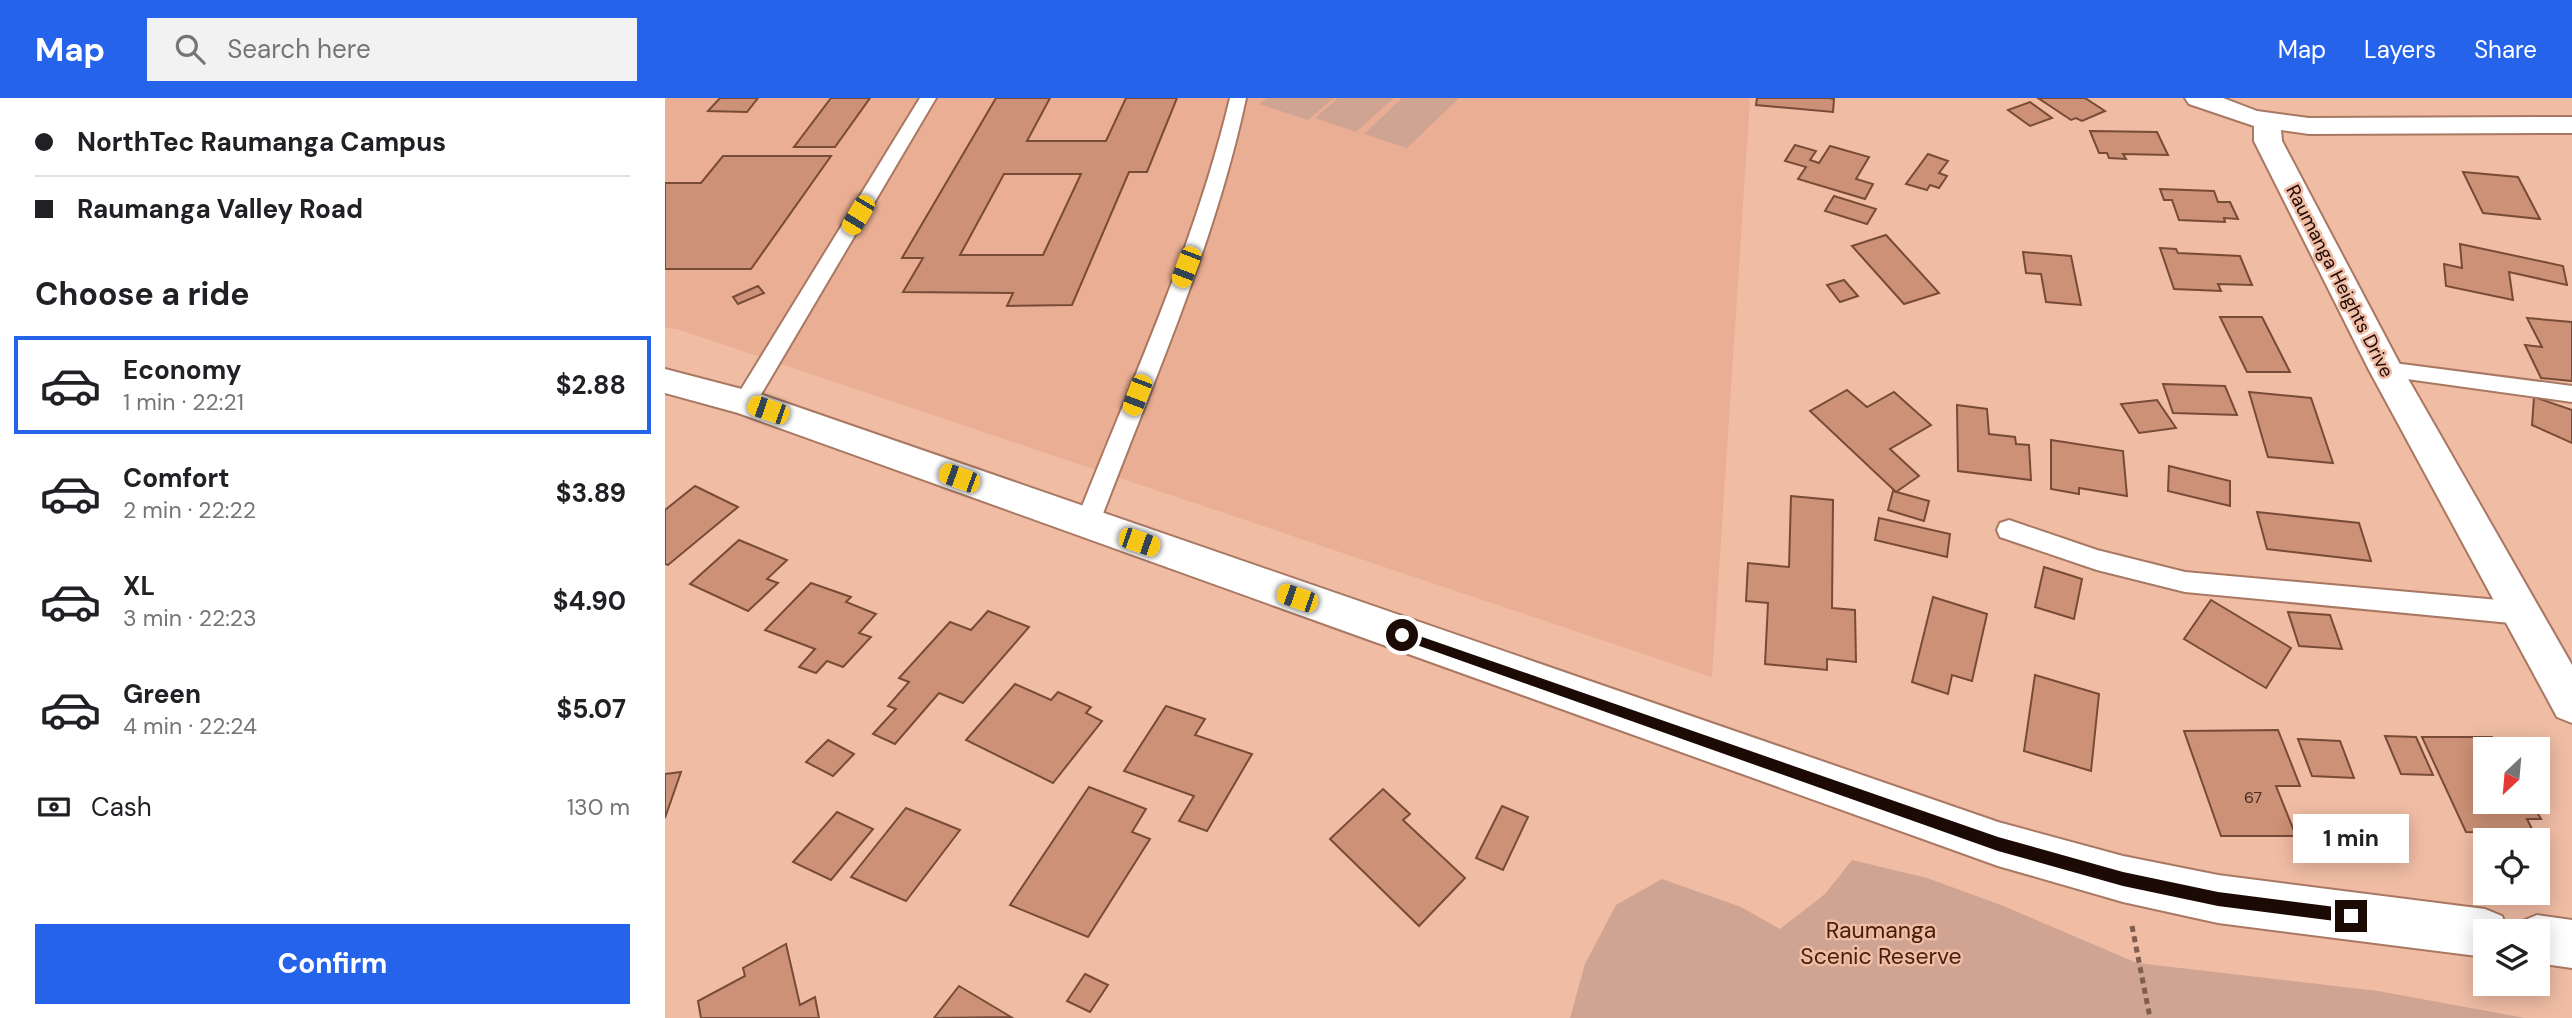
<!DOCTYPE html>
<html lang="en">
<head>
<meta charset="utf-8">
<style>
  body { margin:0; font-family:"DM Sans",sans-serif; background:#f2f2f2; color:#202124; height:100vh; display:flex; flex-direction:column; font-size:26px; white-space:nowrap }
  * { box-sizing:border-box; margin:0 }
  p { font-size:23px; color:#757577 }
  .icon { flex:none; width:38px; height:38px; fill:none; stroke:currentColor; stroke-width:2; stroke-linecap:round; stroke-linejoin:round }
  .map { position:relative; flex:1; overflow:hidden }
  .panel { display:flex; flex-direction:column; background:#fff; width:665px }
  .panel>* { flex:none }
  .top-card { display:grid; align-content:center; height:154px; padding:0 35px; background:#fff }
  .needle { width:46px; rotate:206deg }
  .fabs { position:absolute; left:1808px; top:639px; display:grid; gap:14px }
  .fabs a { display:grid; place-items:center; width:77px; height:77px; border-radius:0px; background:#fff; box-shadow:0 4px 18px #0003; font-size:35px }
  .end { position:absolute; width:32px; height:32px; margin:-16px; border:9px solid #1c0a04; background:#fff; box-shadow:0 0 0 4px #fff }
  .from { border-radius:50% }
  .bubble { position:absolute; height:49px; border-radius:0px; background:#fff; box-shadow:0 4px 18px #0003; font-size:23px; font-weight:700; line-height:49px; text-align:center }
  .car { position:absolute; width:21px; height:42px; margin:-21px -10px; border-radius:9px; box-shadow:0 0 5px 2px #0007; background:linear-gradient(#f5c518 24%,#345 0 40%,#f5c518 0 76%,#345 0 86%,#f5c518 0) }
  .top-card b { display:flex; align-items:center; gap:24px; height:66px; font-size:26px }
  .top-card b+b { border-top:2px solid #e0e0e0 }
  .top-card i { width:18px; height:18px; background:#202124 }
  ul { padding:0; list-style:none }
  li { display:flex; align-items:center; gap:21px; height:98px; margin:0 14px 10px; padding:0 21px; border:4px solid transparent; border-radius:0px }
  li div { flex:1 }
  li b { display:block; font-size:26px }
  li em { font-style:normal; font-weight:700 }
  li.active { border-color:#2563eb }
  li>.icon { width:63px; height:63px; stroke-width:1.5 }
  h2 { padding:0 35px; font-size:32px; line-height:84px }
  .pay { display:flex; align-items:center; gap:18px; height:77px; padding:0 35px; font-size:26px }
  .pay p { margin-inline-start:auto }
  .action { display:flex; gap:14px; margin-top:auto; padding:14px 35px }
  .action a { flex:1; height:80px; border-radius:0px; background:#2563eb; color:#fff; font-size:28px; font-weight:700; line-height:80px; text-align:center }
  header { display:flex; align-items:center; gap:42px; box-sizing:border-box; height:98px; padding:0 35px; background:#2563eb; color:#fff }
  header strong { font-size:33px }
  nav { display:flex; gap:38px; margin-inline-start:auto; font-size:24px }
  .search { width:490px; height:63px; background:#f2f2f2; display:flex; align-items:center; gap:18px; box-sizing:border-box; padding:0 24px; border-radius:0px; color:#757577; font-size:26px }
  main { display:flex; flex:1; min-height:0 }
  .map>svg:first-child { display:block }
</style>
</head>
<body>
<header>
<strong>Map</strong>
<div class="search"><svg class="icon" aria-label="search" viewBox="0 0 24 24"><circle cx="10" cy="10" r="6"/><path d="M15 15l6 6"/></svg>Search here</div>
<nav><a>Map</a><a>Layers</a><a>Share</a></nav>
</header>
<main>
<section class="panel">
<div class="top-card">
<b><i class="from"></i>NorthTec Raumanga Campus</b>
<b><i></i>Raumanga Valley Road</b>
</div>
<h2>Choose a ride</h2>
<ul>
<li class="active"><svg class="icon" aria-label="car" viewBox="0 0 24 24"><path d="M5 17H2v-5l4-1 3-4h7l3 4 3 1v5h-3M9 17h6M6 11h13"/><circle cx="7" cy="17" r="2"/><circle cx="17" cy="17" r="2"/></svg><div><b>Economy</b><p>1 min · 22:21</p></div><em>$2.88</em></li>
<li><svg class="icon" aria-label="car" viewBox="0 0 24 24"><path d="M5 17H2v-5l4-1 3-4h7l3 4 3 1v5h-3M9 17h6M6 11h13"/><circle cx="7" cy="17" r="2"/><circle cx="17" cy="17" r="2"/></svg><div><b>Comfort</b><p>2 min · 22:22</p></div><em>$3.89</em></li>
<li><svg class="icon" aria-label="car" viewBox="0 0 24 24"><path d="M5 17H2v-5l4-1 3-4h7l3 4 3 1v5h-3M9 17h6M6 11h13"/><circle cx="7" cy="17" r="2"/><circle cx="17" cy="17" r="2"/></svg><div><b>XL</b><p>3 min · 22:23</p></div><em>$4.90</em></li>
<li><svg class="icon" aria-label="car" viewBox="0 0 24 24"><path d="M5 17H2v-5l4-1 3-4h7l3 4 3 1v5h-3M9 17h6M6 11h13"/><circle cx="7" cy="17" r="2"/><circle cx="17" cy="17" r="2"/></svg><div><b>Green</b><p>4 min · 22:24</p></div><em>$5.07</em></li>
</ul>
<div class="pay"><svg class="icon" aria-label="cash" viewBox="0 0 24 24"><path d="M3 7h18v10H3z"/><circle cx="12" cy="12" r="2"/></svg>Cash<p>130 m</p></div>
<div class="action"><a>Confirm</a></div>
</section>
<div class="map">
<svg width="1907" height="920" viewBox="0 0 1907 920">
  <rect width="100%" height="100%" fill="#f0bca4"/>
  <path fill="#e9ae93" d="M 0,0 L 1085,0 L 1047,579 L 12,231 L 0,230 Z"/>
  <g fill="#cfa492">
    <path d="M 602,0 L 669,0 L 643,22 L 594,6 Z"/>
    <path d="M 673,0 L 729,0 L 691,34 L 650,20 Z"/>
    <path d="M 737,0 L 794,0 L 742,50 L 699,36 Z"/>
    <path d="M 1187,762 L 1262,780 L 1336,807 L 1472,865 L 1713,893 L 1860,920 L 905,920 L 920,866 L 951,807 L 997,781 L 1076,809 L 1115,831 L 1160,796 Z"/>
  </g>
  <g fill="#cc9176" stroke="#784b37" stroke-width="2" fill-rule="evenodd">
    <path d="M 55,0 L 93,0 L 82,14 L 43,13 Z"/>
    <path d="M 166,0 L 205,0 L 170,49 L 129,49 Z"/>
    <path d="M 331,0 L 385,0 L 362,43 L 441,43 L 461,0 L 512,0 L 482,74 L 464,74 L 407,207 L 342,208 L 348,195 L 238,194 L 258,160 L 237,160 ZM 339,76 L 416,76 L 378,157 L 295,157 Z"/>
    <path d="M 1092,0 L 1164,0 L 1169,1 L 1168,14 L 1091,7 Z"/>
    <path d="M 1373,0 L 1420,0 L 1440,13 L 1417,23 L 1411,20 L 1406,22 Z"/>
    <path d="M 1365,4 L 1387,20 L 1365,28 L 1343,12 Z"/>
    <path d="M 1425,33 L 1492,34 L 1503,57 L 1458,56 L 1461,61 L 1444,60 L 1442,55 L 1434,55 Z"/>
    <path d="M 1130,47 L 1151,53 L 1145,62 L 1154,65 L 1165,48 L 1204,59 L 1191,81 L 1208,86 L 1200,101 L 1133,81 L 1141,69 L 1120,63 Z"/>
    <path d="M 1263,56 L 1283,63 L 1274,75 L 1282,78 L 1274,90 L 1265,87 L 1262,92 L 1241,86 Z"/>
    <path d="M 58,58 L 166,58 L 86,171 L 0,171 L 0,85 L 36,85 Z"/>
    <path d="M 1798,74 L 1853,79 L 1875,121 L 1818,115 Z"/>
    <path d="M 1495,91 L 1549,93 L 1553,104 L 1565,104 L 1573,121 L 1559,120 L 1560,124 L 1514,122 L 1507,102 L 1499,102 Z"/>
    <path d="M 1169,98 L 1211,111 L 1202,126 L 1160,113 Z"/>
    <path d="M 1221,137 L 1274,195 L 1239,206 L 1187,148 Z"/>
    <path d="M 1795,146 L 1898,168 L 1902,187 L 1844,174 L 1848,202 L 1781,188 L 1779,166 L 1797,170 Z"/>
    <path d="M 1495,150 L 1511,151 L 1513,155 L 1575,158 L 1587,187 L 1553,186 L 1556,193 L 1509,191 Z"/>
    <path d="M 1358,154 L 1406,158 L 1416,207 L 1381,204 L 1376,176 L 1361,175 Z"/>
    <path d="M 1179,182 L 1193,198 L 1175,204 L 1162,187 Z"/>
    <path d="M 93,188 L 99,195 L 73,206 L 68,199 Z"/>
    <path d="M 1555,219 L 1597,219 L 1625,274 L 1582,274 Z"/>
    <path d="M 1862,220 L 1907,224 L 1907,283 L 1876,280 L 1860,247 L 1877,249 Z"/>
    <path d="M 1498,286 L 1560,288 L 1572,317 L 1508,315 Z"/>
    <path d="M 1182,292 L 1202,309 L 1229,294 L 1266,327 L 1225,351 L 1254,378 L 1231,394 L 1145,313 Z"/>
    <path d="M 1584,294 L 1646,300 L 1668,365 L 1603,359 Z"/>
    <path d="M 1869,299 L 1907,312 L 1907,345 L 1867,327 Z"/>
    <path d="M 1492,302 L 1511,330 L 1474,335 L 1456,306 Z"/>
    <path d="M 1292,307 L 1322,311 L 1324,336 L 1350,339 L 1351,346 L 1364,347 L 1366,382 L 1293,373 Z"/>
    <path d="M 1386,342 L 1458,353 L 1462,398 L 1414,390 L 1414,396 L 1386,391 Z"/>
    <path d="M 1504,368 L 1565,383 L 1565,408 L 1503,393 Z"/>
    <path d="M 30,388 L 73,409 L 3,467 L 0,466 L 0,412 Z"/>
    <path d="M 1228,393 L 1264,403 L 1259,423 L 1223,412 Z"/>
    <path d="M 1126,398 L 1168,402 L 1167,510 L 1190,512 L 1191,564 L 1162,561 L 1162,572 L 1100,566 L 1103,505 L 1081,503 L 1083,465 L 1124,469 Z"/>
    <path d="M 1592,414 L 1694,425 L 1706,463 L 1602,451 Z"/>
    <path d="M 1214,420 L 1285,436 L 1282,459 L 1210,442 Z"/>
    <path d="M 74,442 L 122,462 L 102,481 L 113,485 L 83,513 L 25,486 Z"/>
    <path d="M 1379,469 L 1417,481 L 1409,521 L 1370,509 Z"/>
    <path d="M 146,485 L 186,499 L 181,504 L 211,516 L 194,535 L 206,539 L 178,569 L 162,563 L 151,575 L 134,569 L 150,551 L 100,532 Z"/>
    <path d="M 1268,499 L 1322,516 L 1307,583 L 1287,577 L 1283,596 L 1247,584 Z"/>
    <path d="M 1546,502 L 1626,550 L 1601,590 L 1519,541 Z"/>
    <path d="M 323,513 L 364,529 L 298,605 L 274,595 L 230,646 L 208,636 L 231,611 L 223,608 L 244,584 L 234,580 L 285,524 L 306,532 Z"/>
    <path d="M 1623,514 L 1665,517 L 1677,551 L 1634,548 Z"/>
    <path d="M 1370,577 L 1434,596 L 1426,673 L 1359,653 Z"/>
    <path d="M 350,586 L 386,602 L 393,594 L 426,609 L 421,615 L 437,623 L 388,685 L 301,642 Z"/>
    <path d="M 501,608 L 540,621 L 530,637 L 587,656 L 542,733 L 514,723 L 529,698 L 459,673 Z"/>
    <path d="M 1613,632 L 1635,688 L 1611,688 L 1631,738 L 1556,738 L 1519,633 Z"/>
    <path d="M 1720,638 L 1751,639 L 1768,677 L 1736,676 Z"/>
    <path d="M 1757,639 L 1827,639 L 1829,644 L 1836,644 L 1839,651 L 1820,651 L 1820,704 L 1866,704 L 1876,721 L 1862,721 L 1869,735 L 1801,734 Z"/>
    <path d="M 1633,641 L 1675,643 L 1689,680 L 1647,678 Z"/>
    <path d="M 163,642 L 189,656 L 168,678 L 141,664 Z"/>
    <path d="M 16,674 L 0,720 L 0,676 Z"/>
    <path d="M 424,689 L 481,711 L 467,734 L 485,741 L 423,839 L 345,807 Z"/>
    <path d="M 718,691 L 745,716 L 738,722 L 800,780 L 754,828 L 665,741 Z"/>
    <path d="M 837,708 L 863,719 L 838,772 L 811,760 Z"/>
    <path d="M 241,710 L 295,732 L 241,803 L 186,779 Z"/>
    <path d="M 172,714 L 208,731 L 166,782 L 128,764 Z"/>
    <path d="M 121,846 L 135,907 L 150,899 L 154,920 L 36,920 L 33,903 L 80,878 L 78,870 Z"/>
    <path d="M 420,876 L 443,887 L 425,914 L 402,903 Z"/>
    <path d="M 294,888 L 346,919 L 269,920 Z"/>
  </g>
  <g fill="none" stroke-linecap="round" stroke-linejoin="round">
    <defs>
      <g id="service">
        <path d="M 255,0 L 271,0 L 88,310 L 80,312 L 72,310 L 69,304 L 72,298 Z"/>
        <path d="M 565,0 L 581,0 C 550,146 487,286 434,426 L 430,433 L 422,436 L 414,433 L 410,426 C 465,286 530,147 565,0 Z"/>
        <path d="M 1721,264 L 1907,288 L 1907,304 L 1713,277 L 1710,272 L 1713,267 Z"/>
        <path d="M 1344,422 L 1432,452 L 1520,474 L 1856,504 L 1865,507 L 1869,515 L 1865,523 L 1856,526 L 1520,494 L 1432,472 L 1335,439 L 1332,432 L 1335,425 Z"/>
      </g>
      <g id="minor">
        <path d="M 1520,0 L 1558,0 L 1592,13 L 1644,20 L 1907,19 L 1907,35 L 1644,36 L 1616,32 L 1617,43 L 1738,272 L 1907,567 L 1907,625 L 1892,619 L 1704,272 L 1589,43 L 1589,28 L 1524,6 Z"/>
        <path d="M 0,271 L 92,295 L 1333,724 L 1458,758 L 1553,777 L 1820,811 L 1837,818 L 1843,833 L 1820,833 L 1820,859 L 1553,825 L 1458,804 L 1333,768 L 73,315 L 0,295 Z"/>
        <path d="M 1872,817 L 1907,822 L 1907,870 L 1872,865 L 1872,833 L 1851,833 L 1855,824 Z"/>
      </g>
    </defs>
    <use href="#service" stroke="#a87862" stroke-width="4"/>
    <use href="#minor" stroke="#a87862" stroke-width="4"/>
    <path stroke="#7f5d4f" stroke-width="5" stroke-dasharray="6 4.5" stroke-linecap="butt" d="M 1467,828 L 1485,920"/>
    <use href="#service" fill="#fff" fill-rule="evenodd"/>
    <use href="#minor" fill="#fff" fill-rule="evenodd"/>
  </g>
  <path fill="#1c0a04" d="M 737,532 L 1333,739 L 1458,774 L 1553,794 L 1686,811 L 1693,818 L 1686,825 L 1553,808 L 1458,788 L 1333,753 L 732,540 L 731,537 Z"/>
  <g text-anchor="middle" dominant-baseline="central" stroke-width="5" stroke-linejoin="round" paint-order="stroke">
    <g font-size="16" fill="#482c20">
      <text x="1588" y="699">67</text>
    </g>
    <g font-size="19" fill="#1c0a04" stroke="#f0bca4">
      <text transform="translate(1675 183) rotate(63)">Raumanga Heights Drive</text>
    </g>
    <g font-size="23" fill="#451e0b" stroke="#f0bca4">
      <text x="1216" y="832">Raumanga<tspan x="1216" dy="26">Scenic Reserve</tspan></text>
    </g>
  </g>
</svg>
<div class="fabs">
<a><svg class="needle" viewBox="-14 -14 28 28"><path d="M0-13l5 13h-10z" fill="#e53935"/><path d="M0 13l5-13h-10z" fill="#757577"/></svg></a>
<a><svg class="icon" aria-label="locate" viewBox="0 0 24 24"><circle cx="12" cy="12" r="6"/><path d="M12 2v4M12 18v4M2 12h4M18 12h4"/></svg></a>
<a><svg class="icon" aria-label="layers" viewBox="0 0 24 24"><path d="M12 4l9 5-9 5-9-5zM3 14l9 5 9-5"/></svg></a>
</div>
<i class="end from" style="left:737px;top:537px"></i>
<i class="end" style="left:1686px;top:818px"></i>
<div class="bubble" style="left:1628px;top:716px;width:116px">1 min</div>
<i class="car" style="left:193px;top:117px;rotate:211deg"></i>
<i class="car" style="left:521px;top:169px;rotate:201deg"></i>
<i class="car" style="left:472px;top:297px;rotate:201deg"></i>
<i class="car" style="left:103px;top:312px;rotate:289deg"></i>
<i class="car" style="left:294px;top:380px;rotate:290deg"></i>
<i class="car" style="left:474px;top:444px;rotate:109deg"></i>
<i class="car" style="left:632px;top:500px;rotate:289deg"></i>
</div>
</main>
</body>
</html>
